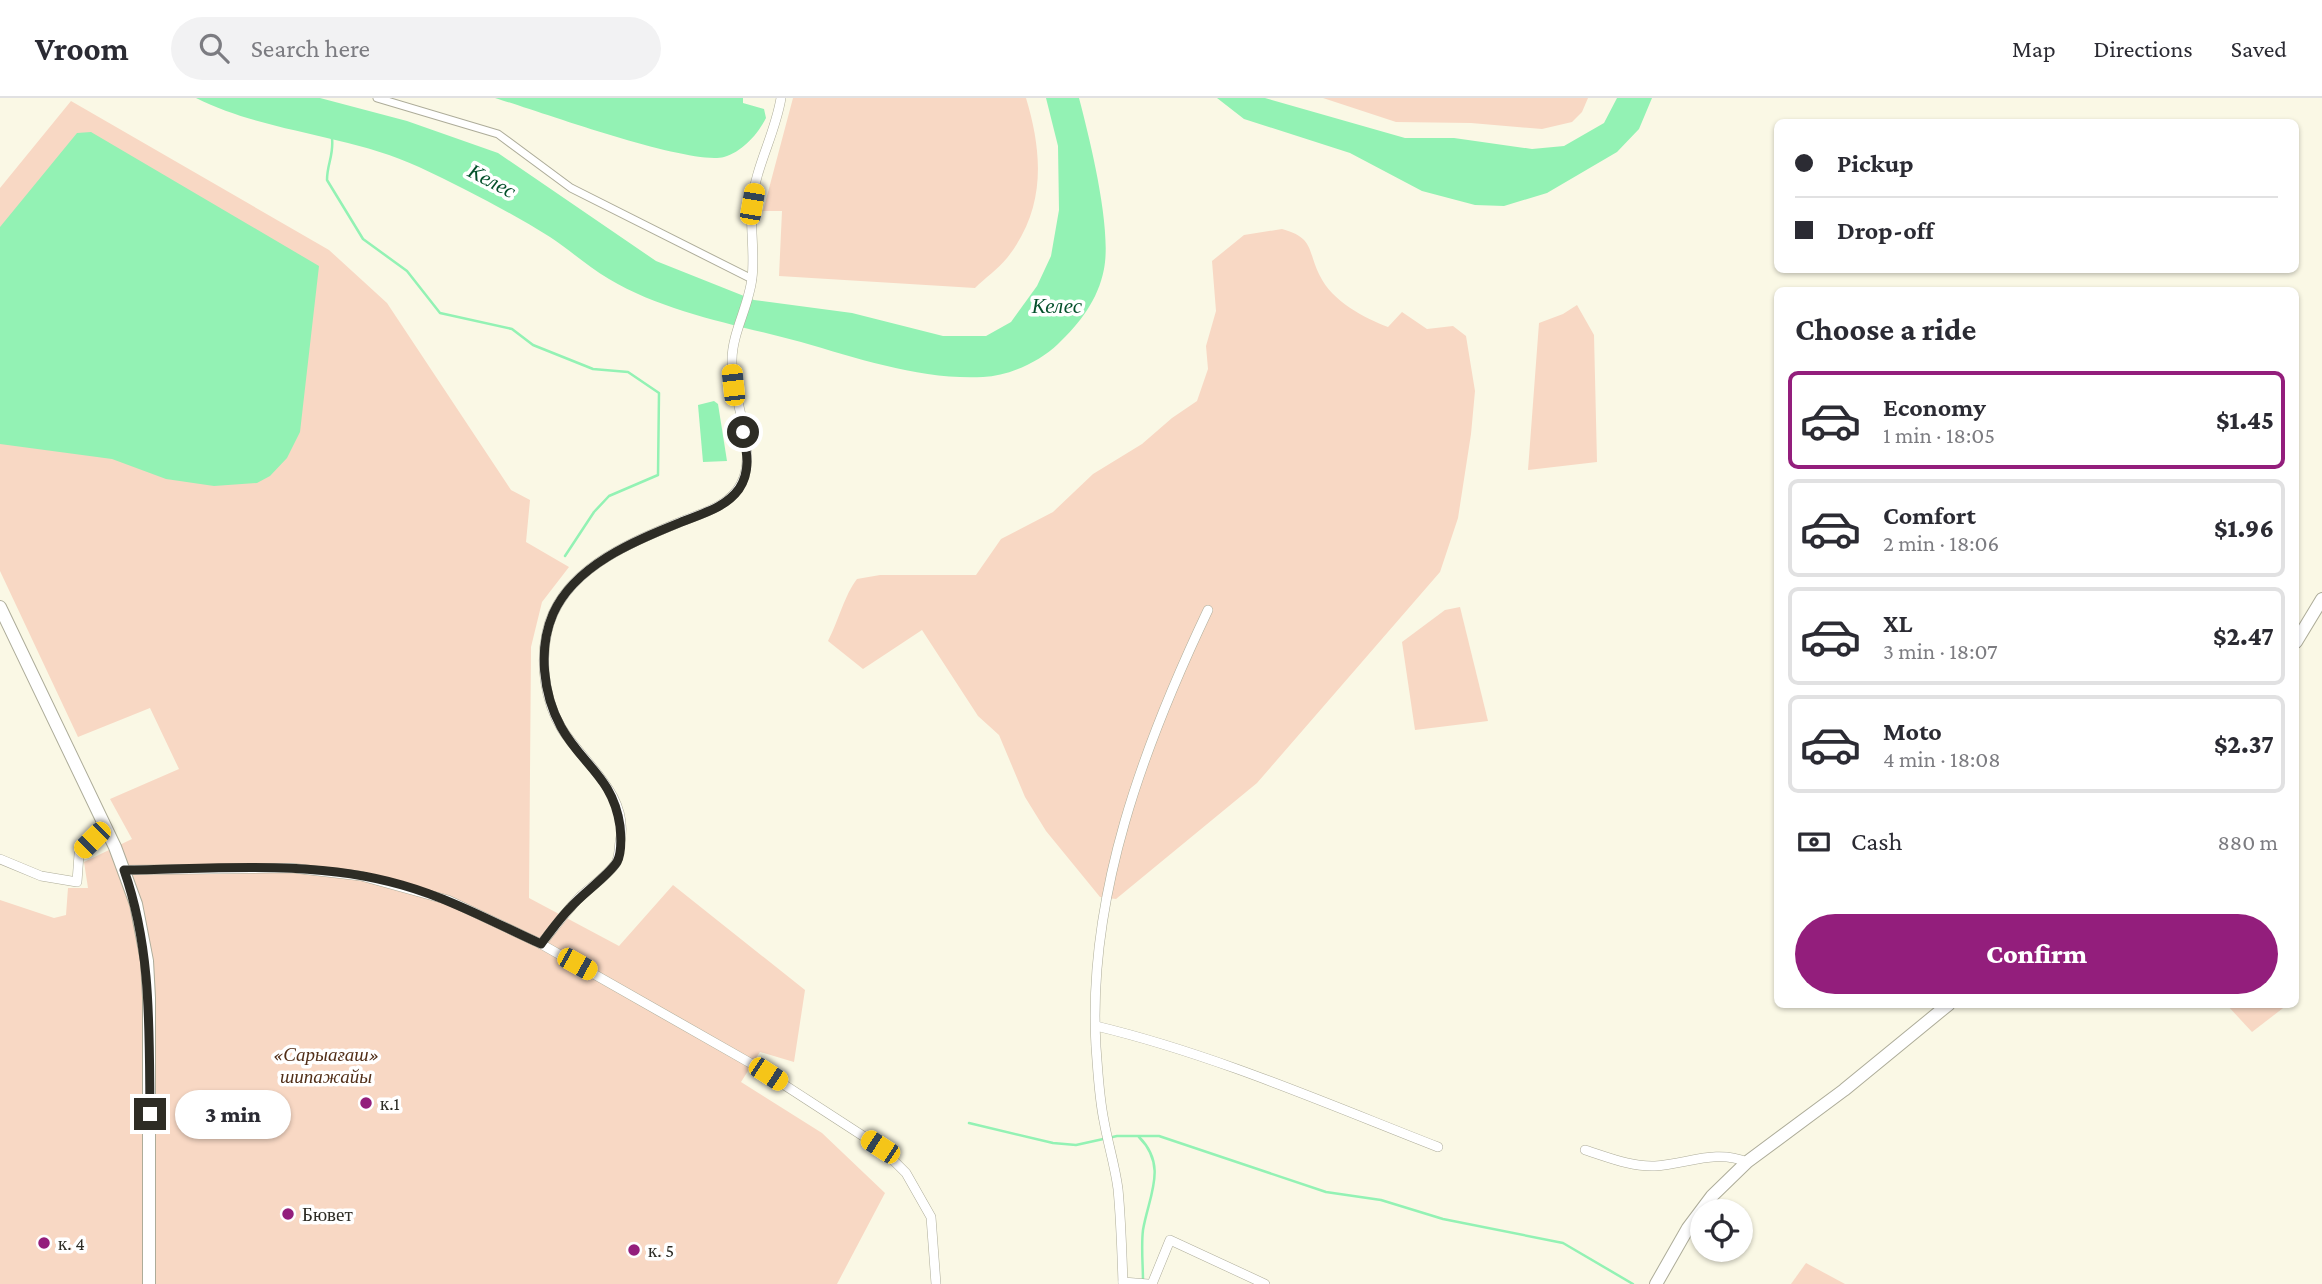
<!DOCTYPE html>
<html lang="en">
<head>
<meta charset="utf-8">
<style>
  body { margin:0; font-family:"Crimson Pro",serif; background:#f2f2f3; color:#2b2b33; height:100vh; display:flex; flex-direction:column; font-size:26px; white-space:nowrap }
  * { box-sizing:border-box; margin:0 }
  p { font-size:23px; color:#7c7c81 }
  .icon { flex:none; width:38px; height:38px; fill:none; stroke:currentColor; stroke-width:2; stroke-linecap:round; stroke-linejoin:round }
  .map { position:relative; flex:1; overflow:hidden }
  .side { position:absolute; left:1774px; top:189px; width:525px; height:721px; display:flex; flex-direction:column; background:#fff; border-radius:10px; box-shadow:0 2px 5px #0004 }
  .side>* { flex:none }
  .guide { position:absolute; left:1774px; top:21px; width:525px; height:154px; border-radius:10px; box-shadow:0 2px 5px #0004; display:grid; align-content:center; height:154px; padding:0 21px; background:#fff }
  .controls { position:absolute; left:1690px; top:1101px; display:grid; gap:14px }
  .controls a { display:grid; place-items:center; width:63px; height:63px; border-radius:50%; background:#fff; box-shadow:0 2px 5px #0004; font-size:35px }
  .end { position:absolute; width:32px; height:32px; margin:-16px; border:9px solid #2d2c25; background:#fff; box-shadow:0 0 0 4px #fff }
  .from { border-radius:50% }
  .bubble { position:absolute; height:49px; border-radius:24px; background:#fff; box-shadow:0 2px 5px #0004; font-size:23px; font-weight:800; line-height:49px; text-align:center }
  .car { position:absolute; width:21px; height:42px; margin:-21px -10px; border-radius:9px; box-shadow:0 0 5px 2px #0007; background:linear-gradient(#f5c518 24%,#345 0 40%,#f5c518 0 76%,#345 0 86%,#f5c518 0) }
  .guide b { display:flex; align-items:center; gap:24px; height:66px; font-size:26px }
  .guide b+b { border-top:2px solid #e1e1e2 }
  .guide i { width:18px; height:18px; background:#2b2b33 }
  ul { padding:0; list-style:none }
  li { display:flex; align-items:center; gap:21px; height:98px; margin:0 14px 10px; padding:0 7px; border:4px solid #e1e1e2; border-radius:10px }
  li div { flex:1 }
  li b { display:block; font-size:26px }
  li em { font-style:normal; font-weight:800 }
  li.on { border-color:#931e7c }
  li>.icon { width:63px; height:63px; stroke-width:1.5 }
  h2 { padding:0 21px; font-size:32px; line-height:84px }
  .pay { display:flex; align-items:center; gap:18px; height:77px; padding:0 21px; font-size:26px }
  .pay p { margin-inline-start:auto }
  .primary-button { display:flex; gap:14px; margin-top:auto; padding:14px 21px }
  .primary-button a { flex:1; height:80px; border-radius:42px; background:#931e7c; color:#fff; font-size:28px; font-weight:800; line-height:80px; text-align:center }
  header { display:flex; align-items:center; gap:42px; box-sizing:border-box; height:98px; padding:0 35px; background:#fff; border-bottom:2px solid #e1e1e2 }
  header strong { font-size:33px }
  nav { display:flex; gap:38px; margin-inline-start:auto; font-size:24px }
  .search { width:490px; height:63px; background:#f2f2f3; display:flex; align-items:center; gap:18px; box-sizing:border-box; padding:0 24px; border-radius:38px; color:#7c7c81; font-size:26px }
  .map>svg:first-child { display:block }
</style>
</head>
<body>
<header>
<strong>Vroom</strong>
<div class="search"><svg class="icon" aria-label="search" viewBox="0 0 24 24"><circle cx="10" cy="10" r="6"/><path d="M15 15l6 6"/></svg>Search here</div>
<nav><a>Map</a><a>Directions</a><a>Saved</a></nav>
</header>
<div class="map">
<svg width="2322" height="1186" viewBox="0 0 2322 1186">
  <rect width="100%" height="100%" fill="#faf8e5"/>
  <g fill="#f8d8c4">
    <path d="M 793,0 L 1026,0 C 1043,56 1046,111 1007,160 C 998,171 985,180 975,190 L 779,178 L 782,113 L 763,113 Z"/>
    <path d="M 1323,0 L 1588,0 L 1582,14 L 1572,24 L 1542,31 L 1471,25 L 1396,24 Z"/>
    <path d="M 71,3 L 329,152 L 387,205 L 511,392 L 530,402 L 526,444 L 569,469 L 542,504 L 531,549 L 529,800 L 619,848 L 673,787 L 805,892 L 794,964 L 760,954 L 741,984 L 822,1035 L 885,1095 L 837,1186 L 0,1186 L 0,802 L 54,820 L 66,817 L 68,790 L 88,790 L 84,764 L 132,741 L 110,701 L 179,671 L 150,610 L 78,639 L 0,473 L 0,90 Z"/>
    <path d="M 1282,131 C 1315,140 1307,153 1320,178 C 1332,203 1364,220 1388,229 L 1402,214 L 1427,231 L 1453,228 L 1466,238 L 1475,293 L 1471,336 L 1458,420 L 1440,474 L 1257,685 L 1116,801 L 1100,799 L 1046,733 L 1025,699 L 999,637 L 978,618 L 922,532 L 863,571 L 828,543 C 838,524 845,496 857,481 L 880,477 L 976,477 L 1001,441 L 1053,414 L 1093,376 L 1142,346 L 1172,320 L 1197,303 L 1208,271 L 1206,248 L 1216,213 L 1212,163 L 1244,137 Z"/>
    <path d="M 1577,207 L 1594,237 L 1597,364 L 1528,372 L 1539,225 L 1563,216 Z"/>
    <path d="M 1460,509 L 1488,623 L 1415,632 L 1402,544 L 1445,512 Z"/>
    <path d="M 2227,907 L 2287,907 L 2252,934 Z"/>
    <path d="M 1806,1165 L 1845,1186 L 1791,1186 Z"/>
  </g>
  <g fill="#93f2b4">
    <path d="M 196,0 L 320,0 L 407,23 L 498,55 L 656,163 L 754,202 L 852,215 L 943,238 L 986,238 L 1011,224 L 1037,188 L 1051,158 L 1059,112 L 1058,48 L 1046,0 L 1079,0 C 1090,42 1112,130 1104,171 C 1098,202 1080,225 1058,246 C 1039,264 1009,278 983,279 C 921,282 860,261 801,244 C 738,227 666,215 609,181 C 588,169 570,152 550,139 C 508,113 464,90 419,69 C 348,36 266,35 196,0 Z"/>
    <path d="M 495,0 L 743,0 L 743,5 L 764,11 L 766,20 C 758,36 742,54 724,59 C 689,68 538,13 495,0 Z"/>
    <path d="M 1217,0 L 1265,0 L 1405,40 L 1454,40 L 1532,51 L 1564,48 L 1604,25 L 1617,0 L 1652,0 L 1639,31 L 1617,54 L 1547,95 L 1504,108 L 1475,107 L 1422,93 L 1350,55 L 1244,21 Z"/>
    <path d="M 91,34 L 319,168 L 300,334 L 287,360 L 270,378 L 257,385 L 214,388 L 166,381 L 112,361 L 0,346 L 0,129 L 77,35 Z"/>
    <path d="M 714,303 L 718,306 L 727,363 L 703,364 L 698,307 Z"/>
  </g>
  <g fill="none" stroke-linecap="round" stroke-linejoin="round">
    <g stroke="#93f2b4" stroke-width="2.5">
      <path d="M 332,40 C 334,57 327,66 327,82 L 363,141 L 407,173 L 440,215 L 512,231 L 533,247 L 593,271 L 628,274 L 659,295 L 658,377 L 609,398 L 594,414 L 565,458"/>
      <path d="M 969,1025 L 1053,1045 L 1076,1047 L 1117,1038 L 1159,1038 L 1326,1094 L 1381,1102 L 1443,1121 L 1563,1145 L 1633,1186"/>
      <path d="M 1139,1039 C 1168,1068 1149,1097 1143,1132 C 1141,1148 1143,1167 1143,1183"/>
    </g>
    <defs>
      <path id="pedestrian" d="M 377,0 L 498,36 L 571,90 L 752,181"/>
      <g id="minor">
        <path d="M 0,761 L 41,778 L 77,784 L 79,756 L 106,729"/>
        <path d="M 124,772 L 292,770 L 361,778 L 448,802 L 541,846 L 752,966 L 880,1049 L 906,1075 L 931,1119 L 936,1186"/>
        <path d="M 541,846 C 554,830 566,813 581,798 C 592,788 608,777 616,765 C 619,760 619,751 620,744 C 630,697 584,666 562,631 C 545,604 540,565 547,534 C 561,471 632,444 685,422 C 706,414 730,407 741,386 C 759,354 731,299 732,262 C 732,235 749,208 752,180 C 755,156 750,131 752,106 C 755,69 775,37 781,0"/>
        <path d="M 1096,928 C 1213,956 1325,1005 1438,1049"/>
        <path d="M 1585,1052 C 1608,1059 1631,1069 1655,1068 C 1687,1066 1716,1051 1747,1064"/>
        <path d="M 1123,1184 L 1148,1186"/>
        <path d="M 1123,1186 C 1122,1155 1121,1122 1118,1091 C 1115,1068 1108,1046 1104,1023 C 1099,999 1098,974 1096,949 C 1087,798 1144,647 1208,512"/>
        <path d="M 1152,1186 L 1170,1142 L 1265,1186"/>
      </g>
      <g id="secondary">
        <path d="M 0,509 L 115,749 L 136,806 L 147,863 L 149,900 L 149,1186"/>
        <path d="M 2296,544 L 2322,501"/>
        <path d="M 1656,1186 L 1688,1130 L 1712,1098 L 1747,1064 L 1844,992 L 1949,906"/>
      </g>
    </defs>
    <use href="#pedestrian" stroke="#adac99" stroke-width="9"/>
    <use href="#minor" stroke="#adac99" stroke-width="10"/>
    <use href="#secondary" stroke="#adac99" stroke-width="14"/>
    <use href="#pedestrian" stroke="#fff" stroke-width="7"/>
    <use href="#minor" stroke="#fff" stroke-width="9"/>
    <use href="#secondary" stroke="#fff" stroke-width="12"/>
  </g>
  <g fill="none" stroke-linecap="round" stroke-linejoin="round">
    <path stroke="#2d2c25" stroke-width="9" d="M 150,1016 C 149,932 152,852 124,772 C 216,771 313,761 402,787 C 451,801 495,825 541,846 C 550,834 560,820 571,809 C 582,796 608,778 617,764 C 622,755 621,738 620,728 C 613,679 582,667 561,629 C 543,596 538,551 553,516 C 575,466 637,442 684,423 C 704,415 726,409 739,391 C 751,373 747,354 743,334"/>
  </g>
  <g fill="#931e7c" stroke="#fff" stroke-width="2.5">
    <circle cx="366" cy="1005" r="7"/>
    <circle cx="288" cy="1116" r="7"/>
    <circle cx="44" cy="1145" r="7"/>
    <circle cx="634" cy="1152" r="7"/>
  </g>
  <g text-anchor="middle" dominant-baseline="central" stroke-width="7" stroke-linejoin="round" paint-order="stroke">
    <g font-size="19" font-style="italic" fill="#512e17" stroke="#fff">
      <text x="326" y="956">«Сарыағаш»<tspan x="326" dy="22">шипажайы</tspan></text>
    </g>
    <g font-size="19" fill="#2d2c25" stroke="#fff" text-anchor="start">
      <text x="380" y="1005">к.1</text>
      <text x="302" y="1116">Бювет</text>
      <text x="58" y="1145">к. 4</text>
      <text x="648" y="1152">к. 5</text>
    </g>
    <g font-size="21" font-style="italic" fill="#04502b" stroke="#fff">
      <text transform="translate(492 83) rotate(28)">Келес</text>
      <text x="1057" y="208">Келес</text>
    </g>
  </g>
</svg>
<div class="controls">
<a><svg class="icon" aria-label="locate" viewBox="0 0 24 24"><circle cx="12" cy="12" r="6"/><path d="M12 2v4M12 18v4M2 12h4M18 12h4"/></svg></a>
</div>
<i class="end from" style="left:743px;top:334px"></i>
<i class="end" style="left:150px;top:1016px"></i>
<div class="bubble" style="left:175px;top:992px;width:116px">3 min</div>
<i class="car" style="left:752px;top:106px;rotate:10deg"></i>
<i class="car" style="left:733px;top:287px;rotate:354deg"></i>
<i class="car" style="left:92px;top:742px;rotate:225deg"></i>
<i class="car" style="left:577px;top:866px;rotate:119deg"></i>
<i class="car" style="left:768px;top:976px;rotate:123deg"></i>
<i class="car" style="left:880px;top:1049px;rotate:303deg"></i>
<div class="guide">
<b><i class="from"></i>Pickup</b>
<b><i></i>Drop-off</b>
</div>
<section class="side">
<h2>Choose a ride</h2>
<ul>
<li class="on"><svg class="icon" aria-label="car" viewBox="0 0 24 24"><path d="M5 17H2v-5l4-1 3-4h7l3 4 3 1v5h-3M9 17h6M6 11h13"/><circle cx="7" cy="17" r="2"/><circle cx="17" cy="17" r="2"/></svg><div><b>Economy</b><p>1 min · 18:05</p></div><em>$1.45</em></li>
<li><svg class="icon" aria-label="car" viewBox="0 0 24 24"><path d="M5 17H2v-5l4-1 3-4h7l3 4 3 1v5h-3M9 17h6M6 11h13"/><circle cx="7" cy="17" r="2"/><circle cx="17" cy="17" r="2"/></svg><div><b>Comfort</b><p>2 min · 18:06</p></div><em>$1.96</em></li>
<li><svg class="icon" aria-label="car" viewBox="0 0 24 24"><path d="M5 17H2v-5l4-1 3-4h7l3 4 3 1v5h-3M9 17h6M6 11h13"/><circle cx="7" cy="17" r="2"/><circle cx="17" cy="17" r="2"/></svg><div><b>XL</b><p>3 min · 18:07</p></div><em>$2.47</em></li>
<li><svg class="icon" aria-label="car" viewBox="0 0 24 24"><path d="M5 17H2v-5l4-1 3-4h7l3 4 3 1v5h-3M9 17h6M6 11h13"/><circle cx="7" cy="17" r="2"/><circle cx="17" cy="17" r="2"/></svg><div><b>Moto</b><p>4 min · 18:08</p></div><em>$2.37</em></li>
</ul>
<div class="pay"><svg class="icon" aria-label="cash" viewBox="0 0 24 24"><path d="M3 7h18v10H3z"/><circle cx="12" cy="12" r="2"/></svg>Cash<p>880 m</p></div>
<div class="primary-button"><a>Confirm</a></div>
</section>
</div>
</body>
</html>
